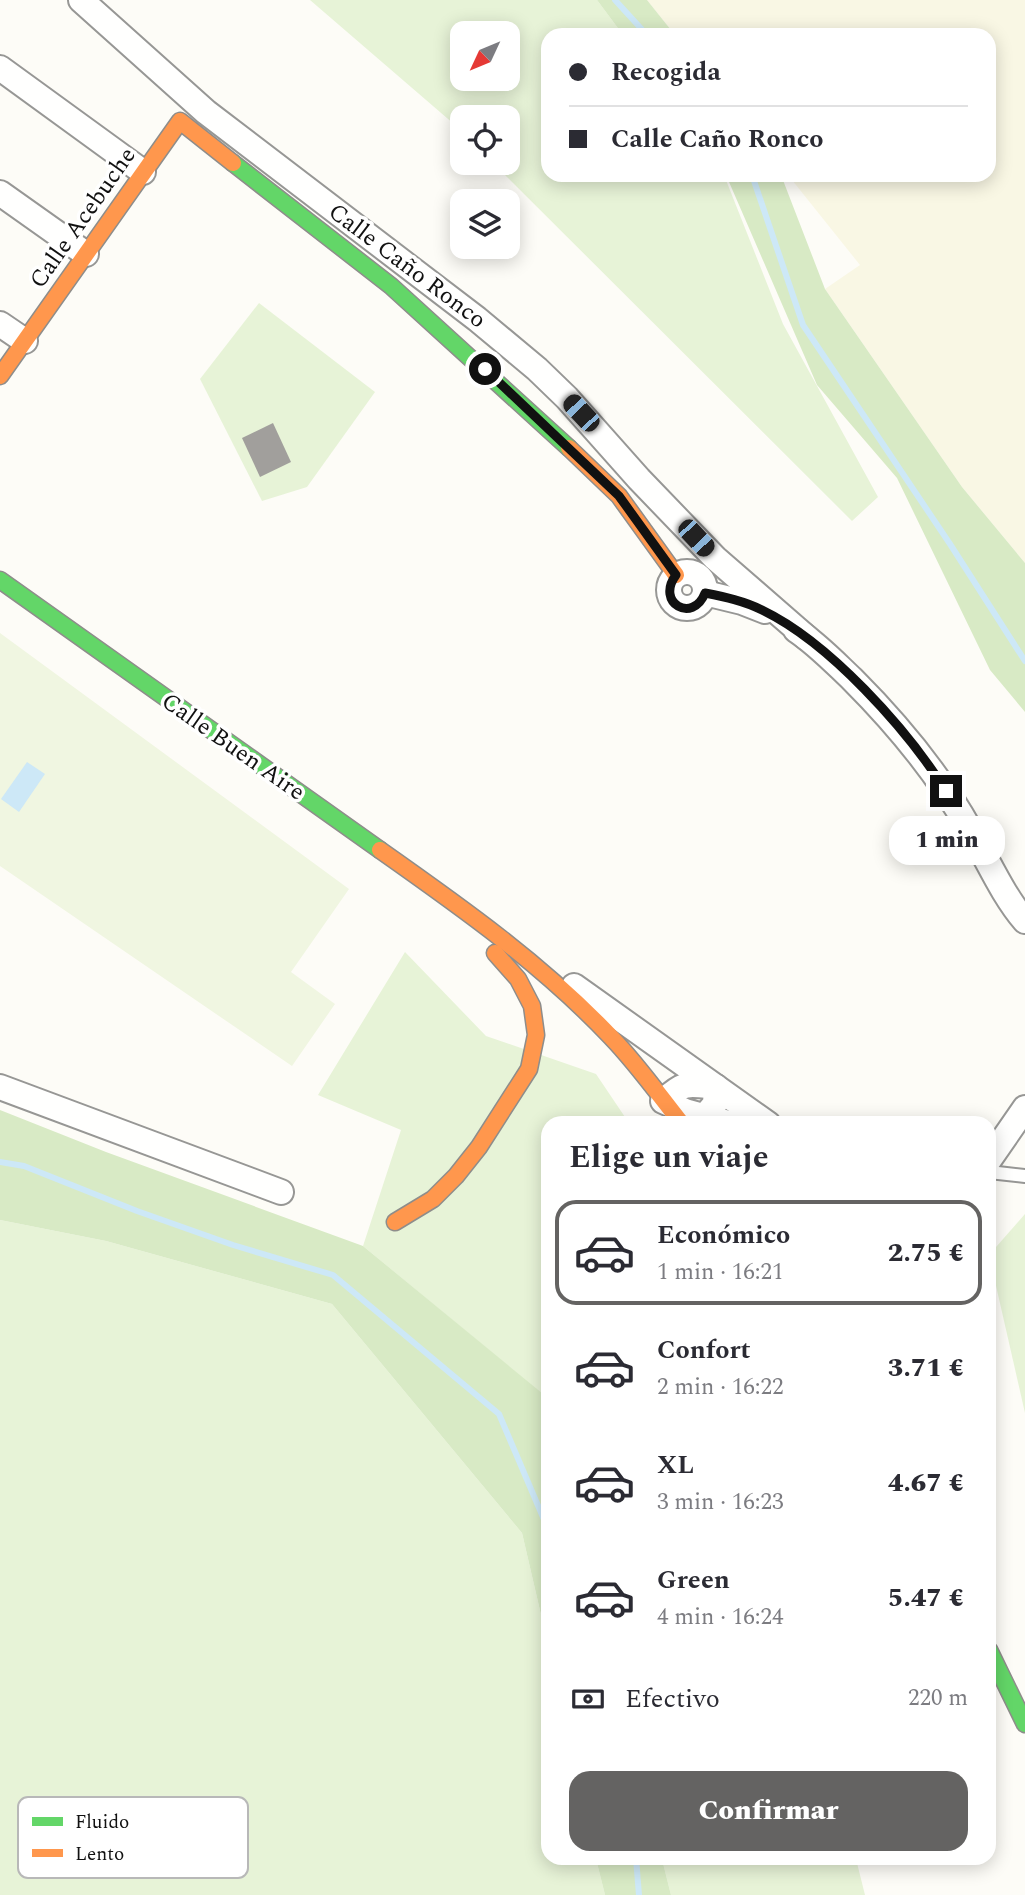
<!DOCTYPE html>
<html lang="es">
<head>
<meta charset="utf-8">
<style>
  body { margin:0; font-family:Spectral,serif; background:#f2f2f3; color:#2b2b33; height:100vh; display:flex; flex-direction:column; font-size:26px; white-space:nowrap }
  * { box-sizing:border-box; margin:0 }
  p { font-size:23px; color:#7c7c81 }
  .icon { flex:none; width:38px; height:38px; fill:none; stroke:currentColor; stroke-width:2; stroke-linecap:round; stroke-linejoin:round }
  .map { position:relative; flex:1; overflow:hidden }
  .side { position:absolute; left:541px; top:1116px; width:455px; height:749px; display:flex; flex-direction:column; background:#fff; border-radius:21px; box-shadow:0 4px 18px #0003 }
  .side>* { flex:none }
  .banner { position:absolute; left:541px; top:28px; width:455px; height:154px; border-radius:21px; box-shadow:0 4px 18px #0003; display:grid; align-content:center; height:154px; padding:0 28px; background:#fff }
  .needle { width:46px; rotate:226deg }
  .buttons { position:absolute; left:450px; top:21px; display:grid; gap:14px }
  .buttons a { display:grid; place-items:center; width:70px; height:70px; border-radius:14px; background:#fff; box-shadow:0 4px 18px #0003; font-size:35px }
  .end { position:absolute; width:32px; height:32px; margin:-16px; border:9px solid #111; background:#fff; box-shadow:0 0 0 4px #fff }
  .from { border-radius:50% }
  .bubble { position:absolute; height:49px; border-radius:21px; background:#fff; box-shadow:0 4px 18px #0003; font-size:23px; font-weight:800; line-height:49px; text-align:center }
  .car { position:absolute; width:21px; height:42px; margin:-21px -10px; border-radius:9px; box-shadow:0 0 5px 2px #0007; background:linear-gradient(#222 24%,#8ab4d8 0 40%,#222 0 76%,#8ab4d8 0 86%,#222 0) }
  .banner b { display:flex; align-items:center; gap:24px; height:66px; font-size:26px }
  .banner b+b { border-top:2px solid #e1e1e2 }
  .banner i { width:18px; height:18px; background:#2b2b33 }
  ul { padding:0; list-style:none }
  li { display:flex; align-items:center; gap:21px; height:105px; margin:0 14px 10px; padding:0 14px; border:4px solid transparent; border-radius:21px }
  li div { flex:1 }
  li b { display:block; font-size:26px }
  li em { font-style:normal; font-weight:800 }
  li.selected { border-color:#646362 }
  li>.icon { width:63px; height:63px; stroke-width:1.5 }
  h2 { padding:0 28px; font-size:32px; line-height:84px }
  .pay { display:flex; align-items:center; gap:18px; height:77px; padding:0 28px; font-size:26px }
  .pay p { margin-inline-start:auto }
  .button { display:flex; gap:14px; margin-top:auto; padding:14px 28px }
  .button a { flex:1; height:80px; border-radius:21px; background:#646362; color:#fff; font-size:28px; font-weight:800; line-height:80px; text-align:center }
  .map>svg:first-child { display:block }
</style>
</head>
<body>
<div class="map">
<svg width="1025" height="1895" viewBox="0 0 1025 1895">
  <rect width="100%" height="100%" fill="#fdfcf7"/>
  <path fill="#f9f7e4" d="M 647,0 L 1025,0 L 1025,563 L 962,487 L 825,289 L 860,265 L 788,175 L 989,175 L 989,35 L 675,35 Z"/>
  <g fill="#e7f3d7" fill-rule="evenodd">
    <path d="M 310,0 L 597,0 L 623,35 L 548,35 L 548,175 L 724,175 L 783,324 L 878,497 L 852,521 L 493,163 L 508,163 L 508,117 L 462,117 L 462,131 ZM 462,33 L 508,33 L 508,79 L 462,79 Z"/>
    <path d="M 259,303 L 375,392 L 307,487 L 262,501 L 200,379 Z"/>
    <path d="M 405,952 L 486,1036 L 596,1074 L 629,1123 L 548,1124 L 548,1399 L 363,1246 L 401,1130 L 318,1095 Z"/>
    <path d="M 1025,1214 L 1025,1413 L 989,1255 Z"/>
    <path d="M 0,1220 L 106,1241 L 332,1304 L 522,1533 L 548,1645 L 548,1858 L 596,1859 L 605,1895 L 0,1895 Z"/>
    <path d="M 662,1859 L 856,1859 L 865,1895 L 671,1895 Z"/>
  </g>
  <g fill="#d8eac5">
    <path d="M 597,0 L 647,0 L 675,35 L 623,35 Z"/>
    <path d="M 726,175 L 781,175 L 825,289 L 962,487 L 1025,563 L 1025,712 L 990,670 L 897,478 L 817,385 Z"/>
    <path d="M 0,1110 L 106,1152 L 363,1246 L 548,1398 L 548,1645 L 522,1533 L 332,1304 L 106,1241 L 0,1220 Z"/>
    <path d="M 596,1859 L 662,1859 L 671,1895 L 605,1895 Z"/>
  </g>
  <path fill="#f0f6e1" d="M 0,633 L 349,889 L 291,972 L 335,1004 L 292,1066 L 0,866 Z"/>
  <path fill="#cde8f7" d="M 27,762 L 45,774 L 19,812 L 1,799 Z"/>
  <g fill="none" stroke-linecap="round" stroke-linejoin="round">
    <g stroke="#cde8f7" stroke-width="6">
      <path d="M 615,0 L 647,35"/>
      <path d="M 752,175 L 803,325 L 950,544 L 1025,661"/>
      <path d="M 0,1162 L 24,1166 L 137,1211 L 233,1245 L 333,1275 L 499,1414 L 548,1529"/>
      <path d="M 636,1858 L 639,1895"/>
    </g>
  </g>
  <path fill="#a19f9c" d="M 273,423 L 291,462 L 260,477 L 242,438 Z"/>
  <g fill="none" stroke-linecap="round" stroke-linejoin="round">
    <defs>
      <path id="lane" d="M 989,1172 L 1025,1176"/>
      <g id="street">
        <path d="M 81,0 L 206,112 L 477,319 L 537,369 L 567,398 L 639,479 L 715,558 L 807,638"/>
        <path d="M 0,68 L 143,172"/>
        <path d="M 0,193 L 86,254"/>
        <path d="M 0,324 L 25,341"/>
        <circle cx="687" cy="590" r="18"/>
        <path d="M 705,593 L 742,602 L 765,611"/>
        <path d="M 796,630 C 817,644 834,662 852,679 C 898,725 938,773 970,830 C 988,860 1002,894 1025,921"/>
        <path d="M 574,986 L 768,1124"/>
        <path d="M 0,1087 L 281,1192"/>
        <path d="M 705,1116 L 715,1104 L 716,1087 C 687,1084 685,1081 663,1101 L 685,1111 L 732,1124"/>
        <path d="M 989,1160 L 1025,1108"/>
      </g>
      <g id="fast">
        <path d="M 233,163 L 391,286 L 569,448"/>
        <path d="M 0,580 L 380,850"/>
        <path d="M 989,1650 L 1025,1724"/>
      </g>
      <g id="slow">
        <path d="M 0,376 L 180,121 L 233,163"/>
        <path d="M 569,448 L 619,496 L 676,575"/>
        <path d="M 380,850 C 461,907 543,965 611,1037 C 637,1064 659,1095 682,1124"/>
        <path d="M 395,1222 L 433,1199 L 456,1176 L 479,1147 L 529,1069 L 536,1035 L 532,1006 L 518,979 L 495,953"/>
      </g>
    </defs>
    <use href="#lane" stroke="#979795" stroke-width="16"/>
    <use href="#street" stroke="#979795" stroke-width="28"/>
    <use href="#fast" stroke="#8e8d8b" stroke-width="19"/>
    <use href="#slow" stroke="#8e8d8b" stroke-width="19"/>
    <use href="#lane" stroke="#fffffe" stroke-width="12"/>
    <use href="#street" stroke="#fffffe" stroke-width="24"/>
    <use href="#fast" stroke="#63d668" stroke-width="16"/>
    <use href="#slow" stroke="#ff974d" stroke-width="16"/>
  </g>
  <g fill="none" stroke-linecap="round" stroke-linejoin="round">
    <path stroke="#111" stroke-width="9" d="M 485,369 L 619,496 L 676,575 C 655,603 693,624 705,593 C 725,597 744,601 762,610 C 829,642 907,729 946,791"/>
  </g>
  <g text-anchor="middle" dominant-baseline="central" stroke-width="7" stroke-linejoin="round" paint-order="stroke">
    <g font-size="24" fill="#111" stroke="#fff">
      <text transform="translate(83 218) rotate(-55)">Calle Acebuche</text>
      <text transform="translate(407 266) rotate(37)">Calle Caño Ronco</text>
      <text transform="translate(233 747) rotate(35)">Calle Buen Aire</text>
    </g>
  </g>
  <rect x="18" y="1797" width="230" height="81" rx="10" fill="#fff" stroke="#b8b8b8" stroke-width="2"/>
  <rect x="32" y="1817" width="31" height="9" fill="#63d668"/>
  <rect x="32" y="1849" width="31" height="8" fill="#ff974d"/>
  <g font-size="19" fill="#111">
    <text x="75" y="1828">Fluido</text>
    <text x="75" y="1860">Lento</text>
  </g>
</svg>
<div class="buttons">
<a><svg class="needle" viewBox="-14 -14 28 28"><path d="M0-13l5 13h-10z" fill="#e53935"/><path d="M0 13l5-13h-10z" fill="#7c7c81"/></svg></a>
<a><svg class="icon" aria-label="locate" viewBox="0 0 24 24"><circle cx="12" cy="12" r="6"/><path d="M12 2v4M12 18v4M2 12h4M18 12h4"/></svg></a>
<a><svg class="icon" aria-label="layers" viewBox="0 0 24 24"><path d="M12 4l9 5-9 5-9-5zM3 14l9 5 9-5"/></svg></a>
</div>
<i class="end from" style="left:485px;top:369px"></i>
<i class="end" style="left:946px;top:791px"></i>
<div class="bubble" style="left:889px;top:816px;width:116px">1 min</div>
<i class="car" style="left:581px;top:413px;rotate:317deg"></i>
<i class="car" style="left:696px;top:538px;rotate:137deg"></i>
<div class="banner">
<b><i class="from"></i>Recogida</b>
<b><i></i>Calle Caño Ronco</b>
</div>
<section class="side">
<h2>Elige un viaje</h2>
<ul>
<li class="selected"><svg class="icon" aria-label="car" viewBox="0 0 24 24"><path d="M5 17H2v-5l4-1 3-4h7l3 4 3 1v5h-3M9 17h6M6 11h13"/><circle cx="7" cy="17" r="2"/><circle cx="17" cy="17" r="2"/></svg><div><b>Económico</b><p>1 min · 16:21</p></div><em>2.75 €</em></li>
<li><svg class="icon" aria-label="car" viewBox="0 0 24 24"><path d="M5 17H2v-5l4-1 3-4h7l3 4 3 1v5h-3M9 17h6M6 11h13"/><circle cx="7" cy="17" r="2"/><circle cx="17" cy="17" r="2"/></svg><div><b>Confort</b><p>2 min · 16:22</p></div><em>3.71 €</em></li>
<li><svg class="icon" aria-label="car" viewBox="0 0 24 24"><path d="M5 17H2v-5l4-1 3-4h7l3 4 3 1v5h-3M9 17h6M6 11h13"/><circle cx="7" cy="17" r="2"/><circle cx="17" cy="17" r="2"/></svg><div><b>XL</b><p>3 min · 16:23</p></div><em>4.67 €</em></li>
<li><svg class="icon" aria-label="car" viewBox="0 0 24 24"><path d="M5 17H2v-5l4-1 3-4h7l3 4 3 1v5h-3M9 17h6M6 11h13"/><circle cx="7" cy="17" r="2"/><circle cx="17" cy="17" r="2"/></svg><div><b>Green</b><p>4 min · 16:24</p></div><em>5.47 €</em></li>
</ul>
<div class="pay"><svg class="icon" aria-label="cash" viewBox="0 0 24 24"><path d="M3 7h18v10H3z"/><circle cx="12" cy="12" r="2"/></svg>Efectivo<p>220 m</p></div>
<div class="button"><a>Confirmar</a></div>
</section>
</div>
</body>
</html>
